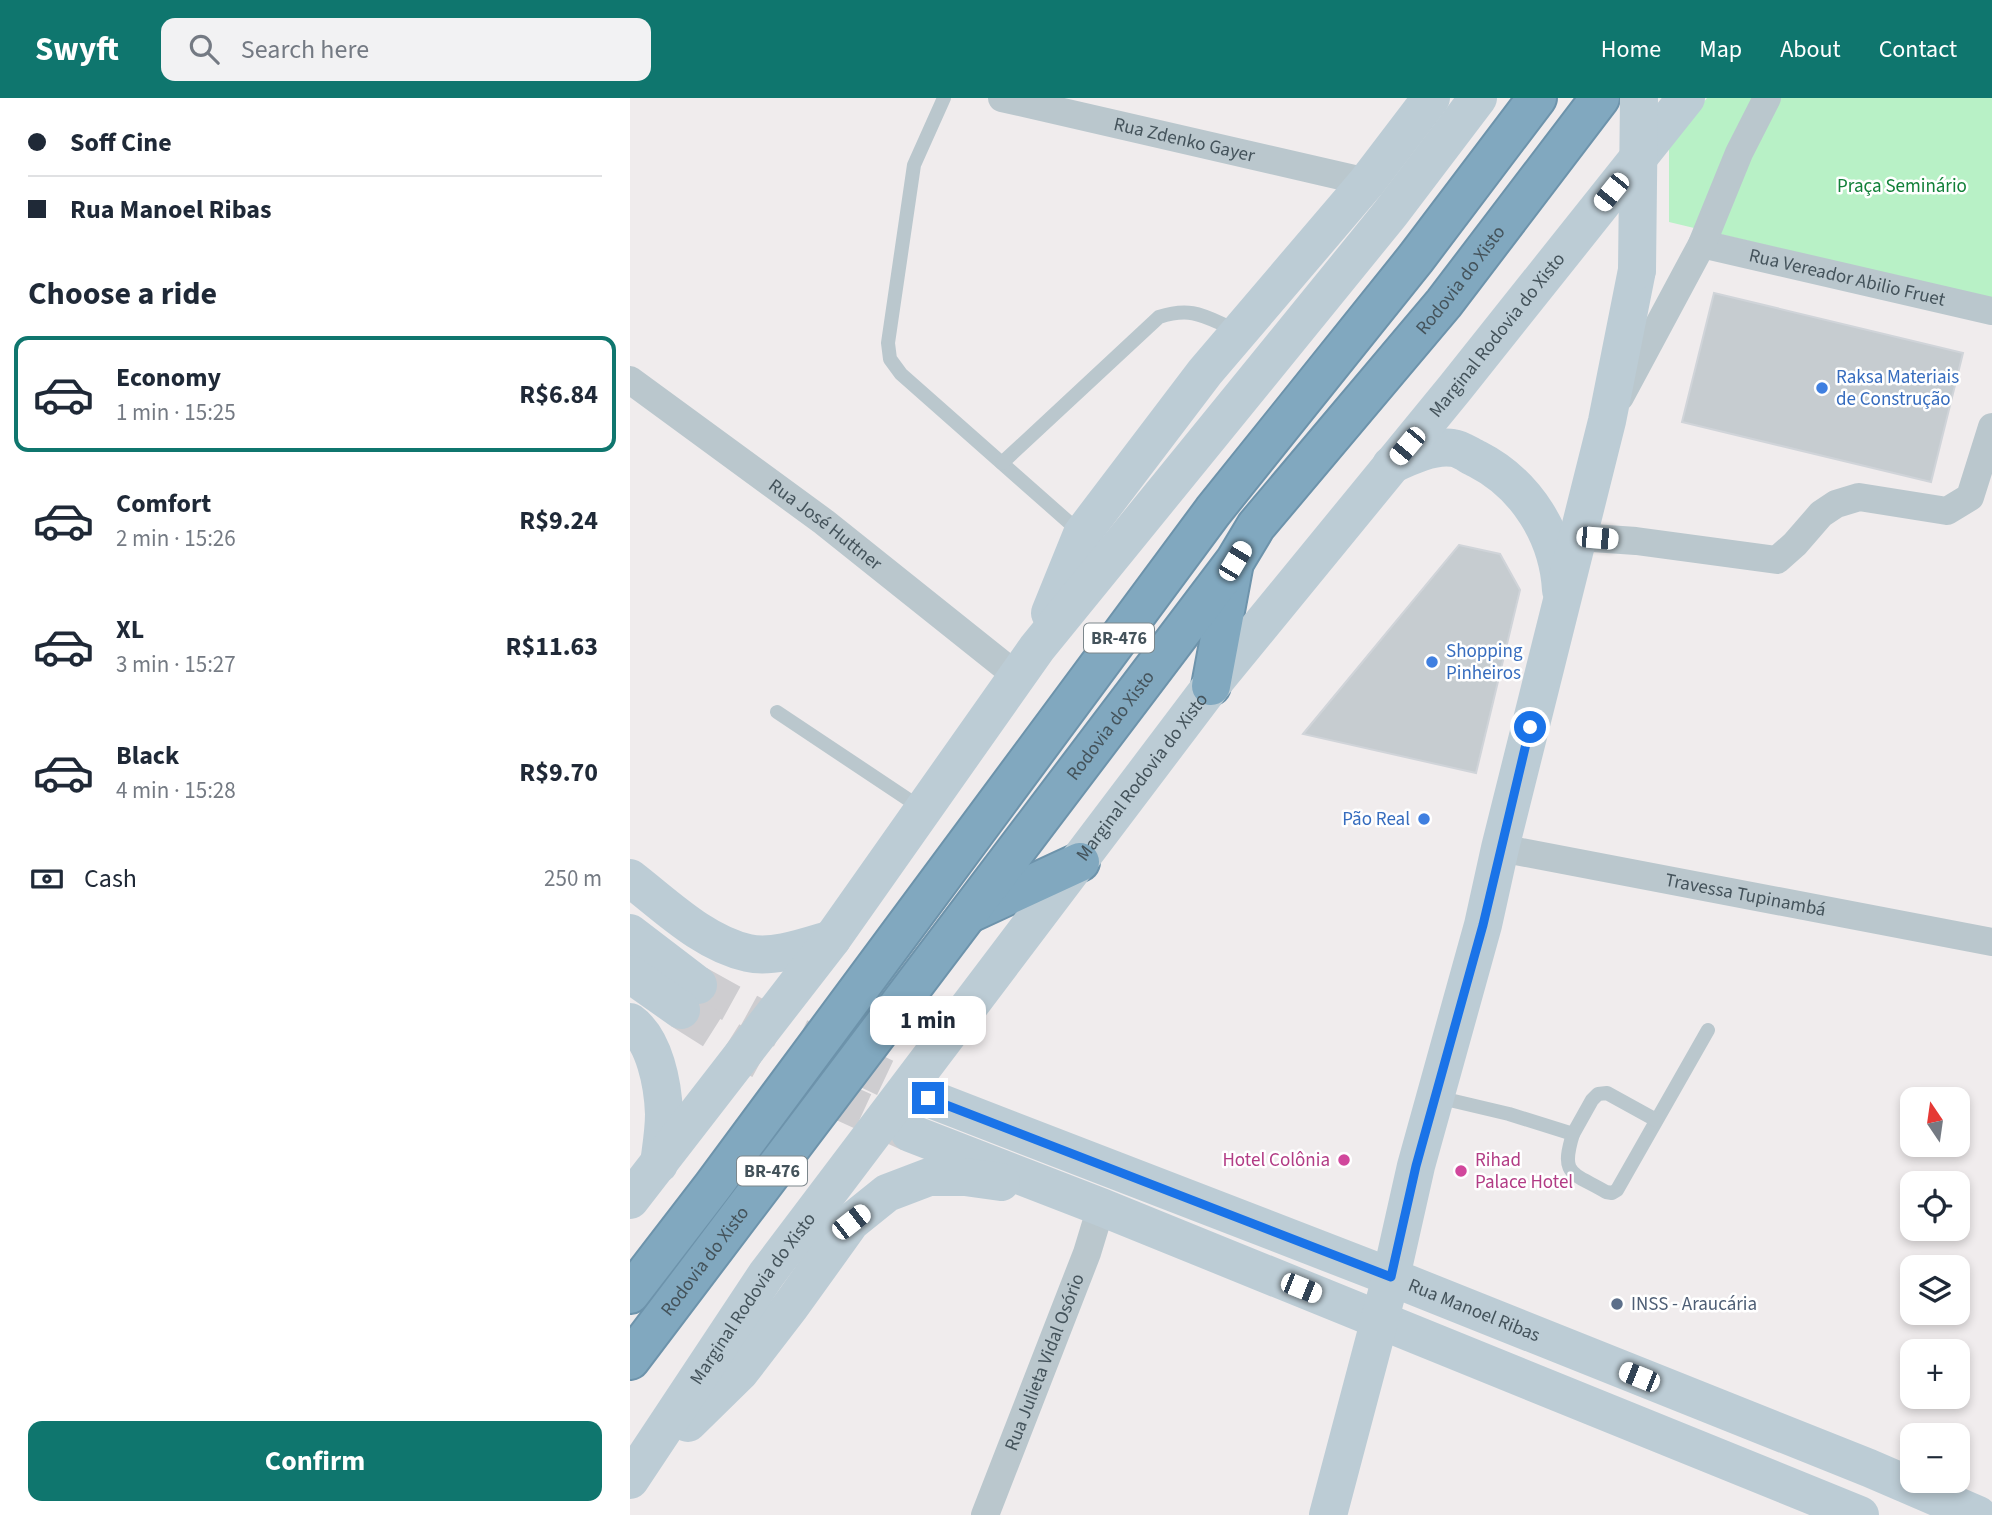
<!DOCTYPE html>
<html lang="en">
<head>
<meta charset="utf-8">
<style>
  body { margin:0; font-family:"Source Sans 3",sans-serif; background:#f2f2f3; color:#1f2937; height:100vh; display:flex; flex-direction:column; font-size:26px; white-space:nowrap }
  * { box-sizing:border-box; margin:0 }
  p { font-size:23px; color:#747a83 }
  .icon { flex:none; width:38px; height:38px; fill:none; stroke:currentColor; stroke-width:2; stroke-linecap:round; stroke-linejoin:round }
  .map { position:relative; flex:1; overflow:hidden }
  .side { display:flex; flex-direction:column; background:#fff; width:630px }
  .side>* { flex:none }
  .banner { display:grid; align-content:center; height:154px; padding:0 28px; background:#fff }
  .needle { width:46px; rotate:347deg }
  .tools { position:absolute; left:1270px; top:989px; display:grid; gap:14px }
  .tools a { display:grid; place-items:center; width:70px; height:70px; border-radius:14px; background:#fff; box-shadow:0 4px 10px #0003; font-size:35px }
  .end { position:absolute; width:32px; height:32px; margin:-16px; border:9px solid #1a73e8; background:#fff; box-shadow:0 0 0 4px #fff }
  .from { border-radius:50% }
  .bubble { position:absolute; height:49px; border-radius:14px; background:#fff; box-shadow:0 4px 10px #0003; font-size:23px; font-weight:700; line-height:49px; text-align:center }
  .car { position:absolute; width:21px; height:42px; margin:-21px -10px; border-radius:9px; box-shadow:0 0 5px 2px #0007; background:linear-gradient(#fff 24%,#345 0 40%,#fff 0 76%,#345 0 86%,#fff 0) }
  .banner b { display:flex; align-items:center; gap:24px; height:66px; font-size:26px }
  .banner b+b { border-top:2px solid #e0e1e3 }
  .banner i { width:18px; height:18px; background:#1f2937 }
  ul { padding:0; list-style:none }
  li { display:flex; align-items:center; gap:21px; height:116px; margin:0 14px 10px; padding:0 14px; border:4px solid transparent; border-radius:14px }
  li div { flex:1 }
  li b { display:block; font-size:26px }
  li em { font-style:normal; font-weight:700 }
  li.selected { border-color:#0f766e }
  li>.icon { width:63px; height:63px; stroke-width:1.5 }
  h2 { padding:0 28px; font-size:32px; line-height:84px }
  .pay { display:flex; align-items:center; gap:18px; height:77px; padding:0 28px; font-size:26px }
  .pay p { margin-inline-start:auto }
  .button { display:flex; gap:14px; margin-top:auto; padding:14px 28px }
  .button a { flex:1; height:80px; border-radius:14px; background:#0f766e; color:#fff; font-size:28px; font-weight:700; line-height:80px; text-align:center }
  header { display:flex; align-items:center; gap:42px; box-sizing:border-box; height:98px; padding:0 35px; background:#0f766e; color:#fff }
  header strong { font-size:33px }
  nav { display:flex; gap:38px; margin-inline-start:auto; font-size:24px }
  .search { width:490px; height:63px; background:#f2f2f3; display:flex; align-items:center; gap:18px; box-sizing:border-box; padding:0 24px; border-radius:14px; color:#747a83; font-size:26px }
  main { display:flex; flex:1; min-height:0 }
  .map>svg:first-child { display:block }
</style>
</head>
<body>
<header>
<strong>Swyft</strong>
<div class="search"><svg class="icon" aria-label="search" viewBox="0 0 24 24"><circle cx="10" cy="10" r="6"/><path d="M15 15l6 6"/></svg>Search here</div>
<nav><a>Home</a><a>Map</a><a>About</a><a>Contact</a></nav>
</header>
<main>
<section class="side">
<div class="banner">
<b><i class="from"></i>Soff Cine</b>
<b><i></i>Rua Manoel Ribas</b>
</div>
<h2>Choose a ride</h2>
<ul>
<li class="selected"><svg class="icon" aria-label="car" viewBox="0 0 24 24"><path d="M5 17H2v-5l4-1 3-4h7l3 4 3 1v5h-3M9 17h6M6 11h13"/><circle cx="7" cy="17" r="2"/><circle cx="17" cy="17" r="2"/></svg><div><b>Economy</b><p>1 min · 15:25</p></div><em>R$6.84</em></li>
<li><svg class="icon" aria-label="car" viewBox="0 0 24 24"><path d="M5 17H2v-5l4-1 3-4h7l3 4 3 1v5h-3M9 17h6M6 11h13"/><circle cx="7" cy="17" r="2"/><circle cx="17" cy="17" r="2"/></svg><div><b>Comfort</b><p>2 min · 15:26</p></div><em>R$9.24</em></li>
<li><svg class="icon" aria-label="car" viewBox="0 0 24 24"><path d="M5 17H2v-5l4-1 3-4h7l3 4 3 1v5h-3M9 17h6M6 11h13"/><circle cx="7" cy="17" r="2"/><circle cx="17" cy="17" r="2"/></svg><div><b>XL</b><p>3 min · 15:27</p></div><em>R$11.63</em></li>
<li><svg class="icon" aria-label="car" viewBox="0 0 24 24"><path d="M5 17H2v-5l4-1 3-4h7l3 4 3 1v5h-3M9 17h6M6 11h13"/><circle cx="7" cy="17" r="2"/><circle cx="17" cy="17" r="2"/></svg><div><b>Black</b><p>4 min · 15:28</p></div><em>R$9.70</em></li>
</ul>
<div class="pay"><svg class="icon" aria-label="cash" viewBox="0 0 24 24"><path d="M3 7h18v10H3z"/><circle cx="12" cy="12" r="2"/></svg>Cash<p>250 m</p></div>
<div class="button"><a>Confirm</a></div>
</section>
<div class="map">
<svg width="1362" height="1417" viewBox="0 0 1362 1417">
  <rect width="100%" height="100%" fill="#f0eced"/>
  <path fill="#b8f1c6" d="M 1077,0 L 1362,0 L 1362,201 L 1039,124 L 1039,47 Z"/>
  <g fill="#c6ccd0" stroke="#d0d4d9" stroke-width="2">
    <path d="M 1084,195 L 1333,255 L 1301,384 L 1052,324 Z"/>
    <path d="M 829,447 L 870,456 L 890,492 L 846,675 L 673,636 Z"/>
  </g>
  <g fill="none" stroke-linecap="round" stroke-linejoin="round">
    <g stroke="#cecdd0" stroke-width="38" stroke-dasharray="38 19" stroke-linecap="butt">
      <path d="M 68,887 L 128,920 L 298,1000"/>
      <path d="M 51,912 L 127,960 L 180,989 L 280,1035"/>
    </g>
    <defs>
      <g id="highway">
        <path d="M 581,588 L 603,470"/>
        <path d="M 342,814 L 450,764"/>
        <path d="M 0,1196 L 83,1088 L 583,413 L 786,160 L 907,0"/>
        <path id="s8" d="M 0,1262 L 605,463 L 626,428 L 814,205 L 970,0"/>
      </g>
    </defs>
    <use href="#highway" stroke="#6d93ab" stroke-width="42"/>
    <g stroke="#bac7cd" stroke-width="14">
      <path d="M 314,0 L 284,67 L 258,245 L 260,261 L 271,276 L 451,435"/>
      <path d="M 372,365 L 529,219 C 563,208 575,219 606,232"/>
      <path d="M 147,614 L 291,710"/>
      <path d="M 807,999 L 879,1016 L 943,1036 C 930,1078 942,1074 976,1094 L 982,1095 L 987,1092 L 1078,932"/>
      <path d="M 943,1036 L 962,1002 L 968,996 L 977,995 L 1026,1022"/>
    </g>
    <g stroke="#bac7cd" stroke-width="28">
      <path id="s1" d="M 372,0 L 737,84"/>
      <path id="s2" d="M 1072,146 L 1362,213"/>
      <path id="s3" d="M 0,282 L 194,424 L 387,578"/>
      <path d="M 990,299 L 1072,146 L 1109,55 L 1137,0"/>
      <path d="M 948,439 L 1006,443 L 1147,462 L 1165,446 L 1191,416 L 1206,406 L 1229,399 L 1317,413 L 1340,399 L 1362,329"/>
      <path id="s4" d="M 870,750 L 1362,844"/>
      <path id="s5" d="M 355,1417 L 457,1155 L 471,1109"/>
    </g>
    <g stroke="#bcccd5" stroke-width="38">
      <path d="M 761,367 C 778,359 803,347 823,350 C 831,351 840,358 847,361 C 896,386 928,437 931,492"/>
      <path d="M 420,515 L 452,436 L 575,274 L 737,84 L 801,0"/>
      <path d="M 0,780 C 35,807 73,845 118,855 C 143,861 178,848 202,841"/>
      <path d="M 0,835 L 68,887"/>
      <path d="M 0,876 L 51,912"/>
      <path d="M 0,924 C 25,942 33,987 34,1016 C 34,1033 31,1050 29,1066"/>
      <path id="s6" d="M 298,1000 L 761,1179 L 1239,1370 L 1348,1417"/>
      <path d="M 280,1035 L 471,1109 L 1230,1417"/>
      <path d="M 0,1102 L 202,841 L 407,550 L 760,116 L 848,0"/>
      <path d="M 58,1325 L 110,1274 L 160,1209 L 221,1124 L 257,1095 L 299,1079 L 335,1079 L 371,1084"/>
      <path id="s7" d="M 0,1382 L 136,1177 L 581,588 L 825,290 L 1056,0"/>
      <path d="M 698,1417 L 761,1179 L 786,1068 L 853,827 L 870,750 L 977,323 L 1007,172"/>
    </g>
    <use href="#highway" stroke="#81a8bf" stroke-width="38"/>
    <path stroke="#bcccd5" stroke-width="38" d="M 1007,172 L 1009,0"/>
  </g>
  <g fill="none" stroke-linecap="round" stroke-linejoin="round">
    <path stroke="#1a73e8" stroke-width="9" d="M 298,1000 L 761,1179 L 786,1068 L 853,827 L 900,629"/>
  </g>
  <g fill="#3f7fe0" stroke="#fff" stroke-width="2.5">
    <circle cx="1192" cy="290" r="7"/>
    <circle cx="802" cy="564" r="7"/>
    <circle cx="794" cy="721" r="7"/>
  </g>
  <g fill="#d1479c" stroke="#fff" stroke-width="2.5">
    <circle cx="714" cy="1062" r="7"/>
    <circle cx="831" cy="1073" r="7"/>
  </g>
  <circle fill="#5c6f8a" stroke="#fff" stroke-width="2.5" cx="987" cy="1206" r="7"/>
  <g text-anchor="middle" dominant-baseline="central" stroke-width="5" stroke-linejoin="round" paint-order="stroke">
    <g fill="#fff" stroke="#7c878c" stroke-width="2">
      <rect x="454" y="525.5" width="70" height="29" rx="5"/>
      <rect x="107" y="1058.5" width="70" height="29" rx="5"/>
    </g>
    <g font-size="18" font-weight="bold" fill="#44535b">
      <text x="489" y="540">BR-476</text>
      <text x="142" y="1073">BR-476</text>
    </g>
    <g font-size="19" fill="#44535b" stroke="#fff">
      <text stroke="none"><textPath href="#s1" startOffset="187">Rua Zdenko Gayer</textPath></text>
      <text stroke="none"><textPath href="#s2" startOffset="149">Rua Vereador Abilio Fruet</textPath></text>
      <text stroke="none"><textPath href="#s8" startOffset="1363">Rodovia do Xisto</textPath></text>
      <text stroke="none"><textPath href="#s7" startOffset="1437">Marginal Rodovia do Xisto</textPath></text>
      <text stroke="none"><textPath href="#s3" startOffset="243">Rua José Huttner</textPath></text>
      <text stroke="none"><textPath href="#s8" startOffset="796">Rodovia do Xisto</textPath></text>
      <text stroke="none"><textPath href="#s7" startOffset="870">Marginal Rodovia do Xisto</textPath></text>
      <text stroke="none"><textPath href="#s4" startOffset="250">Travessa Tupinambá</textPath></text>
      <text stroke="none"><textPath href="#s8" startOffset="124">Rodovia do Xisto</textPath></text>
      <text stroke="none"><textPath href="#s7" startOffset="219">Marginal Rodovia do Xisto</textPath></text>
      <text stroke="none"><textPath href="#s6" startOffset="586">Rua Manoel Ribas</textPath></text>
      <text stroke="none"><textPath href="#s5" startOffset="164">Rua Julieta Vidal Osório</textPath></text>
    </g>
    <g font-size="19" fill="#128039" stroke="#fff">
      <text x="1272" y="88">Praça Seminário</text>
    </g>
    <g font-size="19" fill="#366cbe" stroke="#fff" text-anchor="start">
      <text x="1206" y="279">Raksa Materiais<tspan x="1206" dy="22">de Construção</tspan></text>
      <text x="816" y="553">Shopping<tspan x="816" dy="22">Pinheiros</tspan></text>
      <text x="780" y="721" text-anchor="end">Pão Real</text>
    </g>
    <g font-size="19" fill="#b23c85" stroke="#fff" text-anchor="end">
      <text x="700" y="1062">Hotel Colônia</text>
      <text x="845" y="1062" text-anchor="start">Rihad<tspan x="845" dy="22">Palace Hotel</tspan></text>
    </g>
    <g font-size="19" fill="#4e5e75" stroke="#fff" text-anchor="start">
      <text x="1001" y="1206">INSS - Araucária</text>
    </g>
  </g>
</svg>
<div class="tools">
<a><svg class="needle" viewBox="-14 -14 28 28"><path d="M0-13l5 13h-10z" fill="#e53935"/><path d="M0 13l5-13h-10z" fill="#747a83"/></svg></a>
<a><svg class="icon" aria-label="locate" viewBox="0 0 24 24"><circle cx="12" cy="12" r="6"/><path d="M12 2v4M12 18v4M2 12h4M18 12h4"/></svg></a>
<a><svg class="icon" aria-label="layers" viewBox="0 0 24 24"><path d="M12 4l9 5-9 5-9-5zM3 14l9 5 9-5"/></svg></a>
<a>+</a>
<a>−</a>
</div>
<i class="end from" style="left:900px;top:629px"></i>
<i class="end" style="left:298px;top:1000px"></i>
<div class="bubble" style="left:240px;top:898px;width:116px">1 min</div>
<i class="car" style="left:981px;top:94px;rotate:219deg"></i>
<i class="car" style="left:777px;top:348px;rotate:220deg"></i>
<i class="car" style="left:967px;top:440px;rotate:95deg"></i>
<i class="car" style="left:605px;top:463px;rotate:31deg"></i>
<i class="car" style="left:221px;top:1124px;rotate:52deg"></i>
<i class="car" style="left:671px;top:1190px;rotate:112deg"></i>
<i class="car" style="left:1009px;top:1279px;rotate:292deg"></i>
</div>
</main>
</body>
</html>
